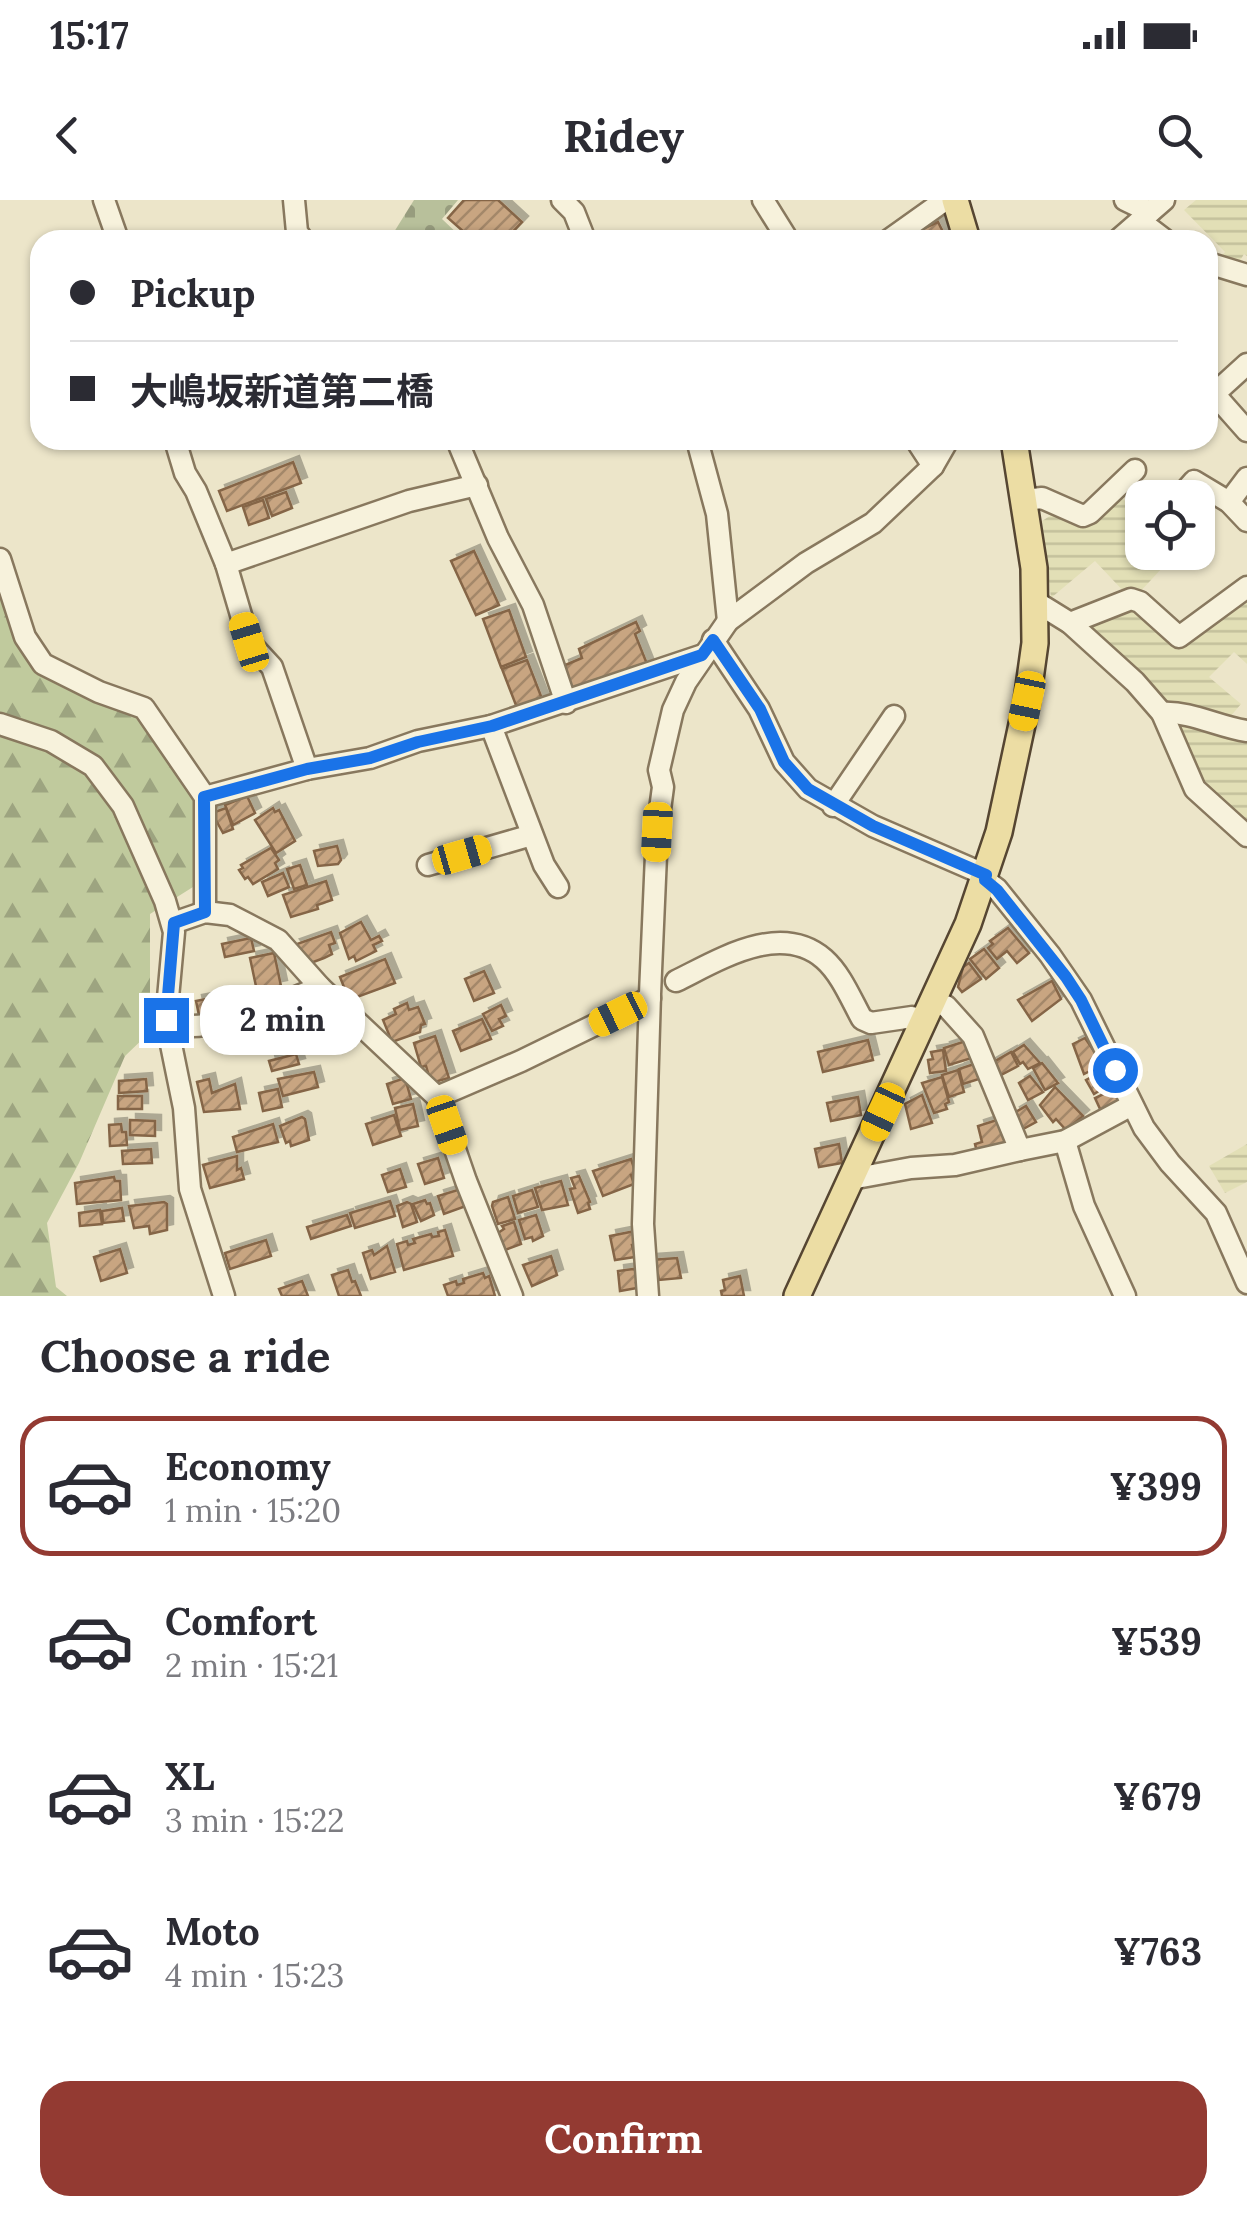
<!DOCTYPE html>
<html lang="en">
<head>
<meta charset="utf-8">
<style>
  body { margin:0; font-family:Lora,"Noto Sans JP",serif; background:#f2f2f3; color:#2b2b33; height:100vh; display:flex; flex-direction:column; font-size:38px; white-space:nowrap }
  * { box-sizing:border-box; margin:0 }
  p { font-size:32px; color:#7c7c81 }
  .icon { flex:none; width:55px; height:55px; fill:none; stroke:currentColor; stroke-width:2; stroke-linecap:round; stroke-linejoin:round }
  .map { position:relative; height:1096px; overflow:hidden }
  .panel { display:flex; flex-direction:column; background:#fff; flex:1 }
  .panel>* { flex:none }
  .top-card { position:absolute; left:30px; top:30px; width:1188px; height:220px; border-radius:30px; box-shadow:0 2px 8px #0004; display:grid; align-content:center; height:220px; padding:0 40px; background:#fff }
  .tools { position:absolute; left:1125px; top:280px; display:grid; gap:20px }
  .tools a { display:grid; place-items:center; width:90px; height:90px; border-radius:20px; background:#fff; box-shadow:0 2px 8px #0004; font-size:50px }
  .end { position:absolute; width:45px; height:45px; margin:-22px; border:12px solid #1a73e8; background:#fff; box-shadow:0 0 0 5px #fff }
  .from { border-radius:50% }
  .bubble { position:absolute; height:70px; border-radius:30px; background:#fff; box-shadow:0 2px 8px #0004; font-size:32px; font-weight:700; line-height:70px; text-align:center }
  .car { position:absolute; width:30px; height:60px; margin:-30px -15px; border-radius:12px; box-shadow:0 0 8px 2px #0007; background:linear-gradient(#f5c518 24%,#345 0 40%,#f5c518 0 76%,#345 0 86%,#f5c518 0) }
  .top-card b { display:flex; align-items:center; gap:35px; height:95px; font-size:38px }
  .top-card b+b { border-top:2px solid #e1e1e2 }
  .top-card i { width:25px; height:25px; background:#2b2b33 }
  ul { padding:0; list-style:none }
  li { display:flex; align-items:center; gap:30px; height:140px; margin:0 20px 15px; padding:0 20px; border:5px solid transparent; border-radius:30px }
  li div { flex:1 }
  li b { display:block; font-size:38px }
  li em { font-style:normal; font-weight:700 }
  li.active { border-color:#933a32 }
  li>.icon { width:90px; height:90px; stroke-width:1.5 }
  h2 { padding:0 40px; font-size:45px; line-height:120px }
  .cta { display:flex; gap:20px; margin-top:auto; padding:20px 40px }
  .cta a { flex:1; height:115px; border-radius:30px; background:#933a32; color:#fff; font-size:40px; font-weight:700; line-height:115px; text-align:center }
  .status { display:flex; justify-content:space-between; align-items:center; height:70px; padding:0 50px; background:#fff; direction:ltr }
  .status svg { height:28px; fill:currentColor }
  header { display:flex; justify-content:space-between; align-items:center; height:130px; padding:0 40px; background:#fff; font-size:45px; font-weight:700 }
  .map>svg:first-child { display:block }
</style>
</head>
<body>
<div class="status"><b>15:17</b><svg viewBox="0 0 49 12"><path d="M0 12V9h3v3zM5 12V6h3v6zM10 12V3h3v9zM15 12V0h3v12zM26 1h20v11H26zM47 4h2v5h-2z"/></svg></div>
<header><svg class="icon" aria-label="back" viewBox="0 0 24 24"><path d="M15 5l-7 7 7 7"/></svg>Ridey<svg class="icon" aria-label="search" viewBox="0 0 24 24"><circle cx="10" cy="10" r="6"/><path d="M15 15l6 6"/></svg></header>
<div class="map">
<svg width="1247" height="1096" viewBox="0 0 1247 1096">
  <defs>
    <pattern id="farmland-rules" width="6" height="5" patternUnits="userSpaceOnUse" patternTransform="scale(2.5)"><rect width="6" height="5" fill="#e2dfb6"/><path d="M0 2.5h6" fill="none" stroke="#c3c09c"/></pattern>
    <pattern id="forest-firs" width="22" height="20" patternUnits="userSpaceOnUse" patternTransform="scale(2.5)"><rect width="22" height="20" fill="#c0ca9d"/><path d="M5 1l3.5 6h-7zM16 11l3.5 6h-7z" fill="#9da480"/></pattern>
    <pattern id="cemetery-stones" width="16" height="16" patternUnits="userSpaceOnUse" patternTransform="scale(2.5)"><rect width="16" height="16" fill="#b8c09b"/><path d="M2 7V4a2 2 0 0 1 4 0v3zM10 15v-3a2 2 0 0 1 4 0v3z" fill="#979c7e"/></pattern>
    <pattern id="building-hatch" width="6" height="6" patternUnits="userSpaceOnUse" patternTransform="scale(2.5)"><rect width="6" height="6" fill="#c8a581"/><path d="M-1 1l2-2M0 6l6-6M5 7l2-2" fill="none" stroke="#a38769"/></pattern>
    <filter id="shadow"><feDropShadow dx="6" dy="-6" stdDeviation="0" flood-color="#0004"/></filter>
  </defs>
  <rect width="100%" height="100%" fill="#ece5c9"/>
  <g fill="url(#farmland-rules)">
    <path d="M 1196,0 L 1247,0 L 1247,56 L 1244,54 L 1238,64 L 1218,60 L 1225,52 L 1184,10 Z"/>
    <path d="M 1117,294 L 1142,315 L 1142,352 L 1176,353 L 1138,394 L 1128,396 L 1095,361 L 1051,398 L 1042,321 L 1053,314 L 1052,307 L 1074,319 Z"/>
    <path d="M 1247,392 L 1247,464 L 1234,452 L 1209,477 L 1241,504 L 1224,524 L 1170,507 L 1082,423 L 1127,404 L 1178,440 Z"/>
    <path d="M 1179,516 L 1247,536 L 1247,628 L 1199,583 L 1176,527 Z"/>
    <path d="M 1247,944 L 1247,982 L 1225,993 L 1209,966 Z"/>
  </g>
  <path fill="url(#forest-firs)" d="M 0,397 L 33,462 L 131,501 L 194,596 L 193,687 L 150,714 L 150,832 L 125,856 L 79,963 L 47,1023 L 56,1087 L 67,1096 L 0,1096 Z"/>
  <path fill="url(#cemetery-stones)" d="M 414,0 L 458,0 L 442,19 L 462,38 L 460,40 L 389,40 Z"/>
  <g fill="url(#building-hatch)" stroke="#856546" stroke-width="2.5" filter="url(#shadow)">
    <path d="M 464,0 L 498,0 L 522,22 L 505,40 L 473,40 L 448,18 Z"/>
    <path d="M 938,22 L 947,40 L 924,40 L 920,30 Z"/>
    <path d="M 293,262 L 301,283 L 227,311 L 219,291 Z"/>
    <path d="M 286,292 L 292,308 L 272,316 L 266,299 Z"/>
    <path d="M 263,300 L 269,318 L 249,325 L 243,307 Z"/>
    <path d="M 474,351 L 499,405 L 476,415 L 451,361 Z"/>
    <path d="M 509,410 L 526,457 L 501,467 L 483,419 Z"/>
    <path d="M 636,422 L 640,431 L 635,434 L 649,469 L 573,495 L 563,466 L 582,458 L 579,449 Z"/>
    <path d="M 527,460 L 544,504 L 519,513 L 502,469 Z"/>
    <path d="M 247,596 L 255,613 L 233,625 L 225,605 Z"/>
    <path d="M 226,608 L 233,629 L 223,633 L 212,613 Z"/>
    <path d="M 273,608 L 275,612 L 279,610 L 295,641 L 276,653 L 255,620 Z"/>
    <path d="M 337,646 L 341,660 L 338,664 L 318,666 L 314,651 Z"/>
    <path d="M 271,648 L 279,660 L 275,663 L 278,669 L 253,684 L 248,677 L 245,679 L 239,670 L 243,668 L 241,665 Z"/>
    <path d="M 300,665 L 307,685 L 294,689 L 287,669 Z"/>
    <path d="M 283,673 L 289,687 L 268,696 L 262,682 Z"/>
    <path d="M 326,681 L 332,700 L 317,705 L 318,709 L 291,717 L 283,695 Z"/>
    <path d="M 361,722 L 371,740 L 379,736 L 382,741 L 373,745 L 376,751 L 356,761 L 354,756 L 349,759 L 340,733 Z"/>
    <path d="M 1008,728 L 1029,753 L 1017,763 L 1007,751 L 997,759 L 988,748 L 993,744 L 990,741 Z"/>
    <path d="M 331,732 L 335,743 L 329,745 L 332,754 L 324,758 L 308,764 L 294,745 Z"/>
    <path d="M 251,738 L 254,751 L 225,757 L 222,744 Z"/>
    <path d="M 984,749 L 999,768 L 986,779 L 970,759 Z"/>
    <path d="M 274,753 L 281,786 L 257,791 L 250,758 Z"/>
    <path d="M 385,759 L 395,783 L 349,800 L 340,777 Z"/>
    <path d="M 969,763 L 981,779 L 962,792 L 958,787 L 963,767 Z"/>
    <path d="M 484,771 L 494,793 L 474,801 L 465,779 Z"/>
    <path d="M 1052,781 L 1061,799 L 1032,821 L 1018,800 Z"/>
    <path d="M 227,795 L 231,813 L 200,820 L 196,801 Z"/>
    <path d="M 407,803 L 409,810 L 418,807 L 425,824 L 421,825 L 420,832 L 392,842 L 383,820 L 396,814 L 394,809 Z"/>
    <path d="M 501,805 L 506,816 L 499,819 L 503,826 L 492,831 L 483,814 Z"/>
    <path d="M 482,819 L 491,839 L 461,851 L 453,831 Z"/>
    <path d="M 435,836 L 449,878 L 431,883 L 426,866 L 421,867 L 414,843 Z"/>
    <path d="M 1085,838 L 1103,864 L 1084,874 L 1073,844 Z"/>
    <path d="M 868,840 L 873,860 L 823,872 L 818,852 Z"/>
    <path d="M 969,840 L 975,857 L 949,865 L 944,848 Z"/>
    <path d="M 1024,845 L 1040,863 L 1028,869 L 1023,862 L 1020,864 L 1013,852 Z"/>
    <path d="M 943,850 L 946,871 L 930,873 L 928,860 L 933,859 L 931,852 Z"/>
    <path d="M 1011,852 L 1018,866 L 997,877 L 990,864 Z"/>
    <path d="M 296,854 L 299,864 L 272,871 L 269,861 Z"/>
    <path d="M 1042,863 L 1058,883 L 1045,890 L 1033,868 Z"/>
    <path d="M 974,864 L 979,879 L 963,884 L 959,869 Z"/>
    <path d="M 958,870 L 964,892 L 949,897 L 942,875 Z"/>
    <path d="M 1103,871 L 1107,871 L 1113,882 L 1094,894 L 1086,880 Z"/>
    <path d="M 314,872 L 318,887 L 283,896 L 278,879 Z"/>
    <path d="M 1030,876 L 1043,892 L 1028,900 L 1019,883 Z"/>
    <path d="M 942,877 L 949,902 L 945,904 L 947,909 L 934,913 L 922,883 Z"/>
    <path d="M 405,878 L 411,899 L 393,904 L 387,884 Z"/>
    <path d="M 146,879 L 147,891 L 119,893 L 119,881 Z"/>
    <path d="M 209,879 L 212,893 L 235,884 L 240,909 L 204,912 L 197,882 Z"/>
    <path d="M 1055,887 L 1083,916 L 1066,930 L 1056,919 L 1053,922 L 1040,905 Z"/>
    <path d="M 1116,888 L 1122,901 L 1101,911 L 1095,898 Z"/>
    <path d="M 278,889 L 282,907 L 263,911 L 259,893 Z"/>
    <path d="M 922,895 L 932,923 L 911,929 L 905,904 Z"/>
    <rect x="118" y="896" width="24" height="13"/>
    <path d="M 858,897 L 861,915 L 831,921 L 827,903 Z"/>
    <path d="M 413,904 L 418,926 L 400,930 L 395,908 Z"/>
    <path d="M 1026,906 L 1036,922 L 1023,929 L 1014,913 Z"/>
    <path d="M 394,915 L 401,936 L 373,945 L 366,924 Z"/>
    <path d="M 302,917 L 305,919 L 309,940 L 291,946 L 290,941 L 286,943 L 280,926 Z"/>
    <path d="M 1000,919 L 1010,947 L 978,956 L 975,944 L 982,942 L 978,926 Z"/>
    <path d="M 130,920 L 155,921 L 155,936 L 130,935 Z"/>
    <path d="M 121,924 L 122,932 L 126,932 L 127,945 L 110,946 L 109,925 Z"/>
    <path d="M 273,924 L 278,942 L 237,952 L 233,937 Z"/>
    <path d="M 839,944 L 842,963 L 819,967 L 815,949 Z"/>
    <path d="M 151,949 L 152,963 L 123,964 L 122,951 Z"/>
    <path d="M 237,956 L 237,970 L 241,968 L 244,979 L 210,988 L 203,965 Z"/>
    <path d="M 438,958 L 444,978 L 425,984 L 418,964 Z"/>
    <path d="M 631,959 L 636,974 L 631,975 L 634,984 L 603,996 L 593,971 Z"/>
    <path d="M 400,969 L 406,987 L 388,992 L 382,975 Z"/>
    <path d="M 579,976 L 590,1002 L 588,1003 L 590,1009 L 578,1013 L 570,989 L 575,988 L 571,978 Z"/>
    <path d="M 114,977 L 115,981 L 120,981 L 121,1000 L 77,1004 L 75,983 Z"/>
    <path d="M 561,981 L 568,1005 L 542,1010 L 535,988 Z"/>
    <path d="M 461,989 L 466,1006 L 444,1014 L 438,996 Z"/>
    <path d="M 532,990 L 538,1007 L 518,1013 L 513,996 Z"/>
    <path d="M 508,997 L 515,1019 L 498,1024 L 492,1006 L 493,1002 Z"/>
    <path d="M 425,1000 L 427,1004 L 430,1003 L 434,1015 L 421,1021 L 413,1004 Z"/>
    <path d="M 390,1001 L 395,1016 L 355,1028 L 350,1013 Z"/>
    <path d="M 164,1002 L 167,1004 L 167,1030 L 150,1034 L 149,1026 L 134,1028 L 129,1006 Z"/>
    <path d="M 407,1002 L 411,1004 L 417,1022 L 403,1027 L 397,1006 Z"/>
    <path d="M 122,1008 L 124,1021 L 103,1023 L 102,1011 Z"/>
    <path d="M 100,1010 L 102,1024 L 80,1026 L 79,1013 Z"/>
    <path d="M 347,1015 L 351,1026 L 311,1039 L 307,1027 Z"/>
    <path d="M 536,1015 L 543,1036 L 533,1041 L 532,1037 L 525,1039 L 519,1020 Z"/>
    <path d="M 514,1022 L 521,1044 L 505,1050 L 498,1033 L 504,1029 L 502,1026 Z"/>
    <path d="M 445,1030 L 453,1056 L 404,1070 L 397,1044 L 407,1041 L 408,1045 L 415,1043 L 413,1039 L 431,1034 L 432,1037 L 439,1036 L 438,1032 Z"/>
    <path d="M 635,1031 L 637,1044 L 632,1045 L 635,1057 L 615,1060 L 610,1036 Z"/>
    <path d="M 266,1040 L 271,1056 L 230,1069 L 225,1053 Z"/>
    <path d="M 387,1046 L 395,1072 L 371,1079 L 363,1053 L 372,1050 L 374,1055 Z"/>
    <path d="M 120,1049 L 127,1073 L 101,1081 L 94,1057 Z"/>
    <path d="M 551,1056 L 557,1075 L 532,1086 L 523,1065 Z"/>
    <path d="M 677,1058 L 681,1078 L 659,1080 L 658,1075 L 652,1076 L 651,1060 Z"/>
    <path d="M 633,1069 L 638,1071 L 640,1083 L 636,1083 L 637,1088 L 620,1091 L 618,1071 Z"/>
    <path d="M 348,1070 L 352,1082 L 355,1081 L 361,1096 L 339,1096 L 332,1075 Z"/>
    <path d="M 483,1073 L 485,1078 L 489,1076 L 495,1096 L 448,1096 L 444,1085 L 456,1081 L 457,1085 L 464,1083 L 463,1079 Z"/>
    <path d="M 740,1076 L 744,1096 L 722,1096 L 721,1091 L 725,1090 L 723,1080 Z"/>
    <path d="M 302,1081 L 308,1096 L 282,1096 L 279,1089 Z"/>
  </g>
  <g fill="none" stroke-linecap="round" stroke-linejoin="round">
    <defs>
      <g id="minor">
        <path d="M 104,0 L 118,40"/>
        <path d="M 294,0 L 297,32 L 303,40"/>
        <path d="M 562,0 L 574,12 L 585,40"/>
        <path d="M 763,0 L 788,40"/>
        <path d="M 1125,0 L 1150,12"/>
        <path d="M 1140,21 L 1165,40"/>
        <path d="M 889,40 L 945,0"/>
        <path d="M 1118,40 L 1164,0"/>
        <path d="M 1208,63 L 1247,75"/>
        <path d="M 1208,187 L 1247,231"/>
        <path d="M 1214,194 L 1247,164"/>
        <path d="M 175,240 L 185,273 L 196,291 L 226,364 L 249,442 L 272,467 L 307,569"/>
        <path d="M 457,240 L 498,338 L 533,405 L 566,503"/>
        <path d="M 697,240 L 717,314 L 728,421"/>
        <path d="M 916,240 L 933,266"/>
        <path d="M 1179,298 L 1194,281 L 1229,302 L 1247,321"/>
        <path d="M 1025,300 L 1042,298 L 1083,316 L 1090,313 L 1135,270"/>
        <path d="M 1229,302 L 1247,278"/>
        <path d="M 0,359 L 25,437 L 43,464 L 99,492 L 144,508 L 205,597 L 205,712"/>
        <path d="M 226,364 L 409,301 L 477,285"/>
        <path d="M 1036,402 L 1070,423 L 1135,482 L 1162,513 L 1195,589 L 1247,636"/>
        <path d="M 1070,423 L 1131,399 L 1140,402 L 1179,437 L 1247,387"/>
        <path d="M 713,440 L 759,509 L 784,562 L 808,589 L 873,626 L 986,675"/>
        <path d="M 1162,513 C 1191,511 1218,527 1247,531"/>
        <path d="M 0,524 L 51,541 L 93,566 L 123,606 L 165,701 L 174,732 L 166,820 L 184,908 L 190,989 L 224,1096"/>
        <path d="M 491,526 L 544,665 L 558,687"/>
        <path d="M 205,597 L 307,569 L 370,558 L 418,541 L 491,526 L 703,455"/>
        <path d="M 833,606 L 894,516"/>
        <path d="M 428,665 L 532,635"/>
        <path d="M 985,680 L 997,689 L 1050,755 L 1081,800 L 1144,928 L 1170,963 L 1216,1013 L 1247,1083"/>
        <path d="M 173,723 L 205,712 L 230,715 L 278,740 L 320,787 L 437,897 L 466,981 L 512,1096"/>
        <path d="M 676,781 C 719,760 780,721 824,759 C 841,774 851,799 862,819 L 871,823 L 912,817"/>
        <path d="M 946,806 L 973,836 L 1020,950 L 1065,941 L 1132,905"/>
        <path d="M 167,825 C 223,832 269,808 320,787"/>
        <path d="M 437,897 L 521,861 L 650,798"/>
        <path d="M 1065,941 L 1084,1006 L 1125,1096"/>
        <path d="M 851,979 L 911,968 L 955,965 L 1020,950"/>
        <path d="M 648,1096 L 643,1024 L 650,794 L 657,632 L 663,587 L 659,570 L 673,510 L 686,482 L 728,421 L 806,363 L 873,323 L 933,266 L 948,240"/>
      </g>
      <g id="major">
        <path d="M 955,0 L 967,40"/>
        <path d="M 797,1096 L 968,724 L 999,632 L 1027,501 L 1035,443 L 1034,368 L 1014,240"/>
      </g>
    </defs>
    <use href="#minor" stroke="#88785e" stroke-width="25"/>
    <use href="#major" stroke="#564632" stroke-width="30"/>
    <use href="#minor" stroke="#f7f2dc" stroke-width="20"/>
    <use href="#major" stroke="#ecdda4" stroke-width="25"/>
  </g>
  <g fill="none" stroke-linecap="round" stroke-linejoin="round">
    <path stroke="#1a73e8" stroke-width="12" d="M 166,820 L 174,723 L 205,712 L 204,597 L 307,569 L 370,558 L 418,542 L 492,526 L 702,455 L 713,440 L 760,509 L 784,562 L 808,589 L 873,626 L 986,675 L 985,680 L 997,690 L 1066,777 L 1081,800 L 1115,870"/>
  </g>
</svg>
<div class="tools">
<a><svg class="icon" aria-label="locate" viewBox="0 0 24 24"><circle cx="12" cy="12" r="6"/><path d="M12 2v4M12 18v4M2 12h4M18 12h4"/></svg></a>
</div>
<i class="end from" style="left:1115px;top:870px"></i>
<i class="end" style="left:166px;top:820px"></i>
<div class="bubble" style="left:200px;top:785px;width:165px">2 min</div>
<i class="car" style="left:249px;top:442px;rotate:343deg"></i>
<i class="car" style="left:1027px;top:501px;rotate:192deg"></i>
<i class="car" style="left:657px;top:632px;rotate:183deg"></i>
<i class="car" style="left:462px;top:655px;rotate:74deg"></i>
<i class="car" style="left:618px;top:814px;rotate:244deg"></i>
<i class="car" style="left:883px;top:912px;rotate:205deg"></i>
<i class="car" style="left:447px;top:925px;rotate:161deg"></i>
<div class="top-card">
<b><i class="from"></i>Pickup</b>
<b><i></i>大嶋坂新道第二橋</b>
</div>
</div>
<section class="panel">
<h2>Choose a ride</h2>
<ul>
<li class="active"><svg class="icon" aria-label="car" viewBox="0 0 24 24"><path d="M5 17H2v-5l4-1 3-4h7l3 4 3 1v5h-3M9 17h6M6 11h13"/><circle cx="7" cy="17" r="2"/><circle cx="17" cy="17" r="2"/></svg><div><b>Economy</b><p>1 min · 15:20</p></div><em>¥399</em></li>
<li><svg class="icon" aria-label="car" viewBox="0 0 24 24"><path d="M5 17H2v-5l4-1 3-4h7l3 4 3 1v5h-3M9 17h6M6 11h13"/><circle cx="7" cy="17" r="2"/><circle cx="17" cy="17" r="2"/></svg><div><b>Comfort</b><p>2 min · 15:21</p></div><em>¥539</em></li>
<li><svg class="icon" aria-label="car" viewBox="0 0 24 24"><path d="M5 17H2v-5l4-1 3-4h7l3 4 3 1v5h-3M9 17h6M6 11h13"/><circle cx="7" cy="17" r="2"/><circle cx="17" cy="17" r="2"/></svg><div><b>XL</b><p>3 min · 15:22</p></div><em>¥679</em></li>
<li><svg class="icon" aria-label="car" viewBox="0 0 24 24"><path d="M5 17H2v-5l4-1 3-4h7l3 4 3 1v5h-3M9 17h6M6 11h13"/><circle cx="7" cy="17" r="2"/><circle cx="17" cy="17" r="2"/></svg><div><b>Moto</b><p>4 min · 15:23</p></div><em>¥763</em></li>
</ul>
<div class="cta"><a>Confirm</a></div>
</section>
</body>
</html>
